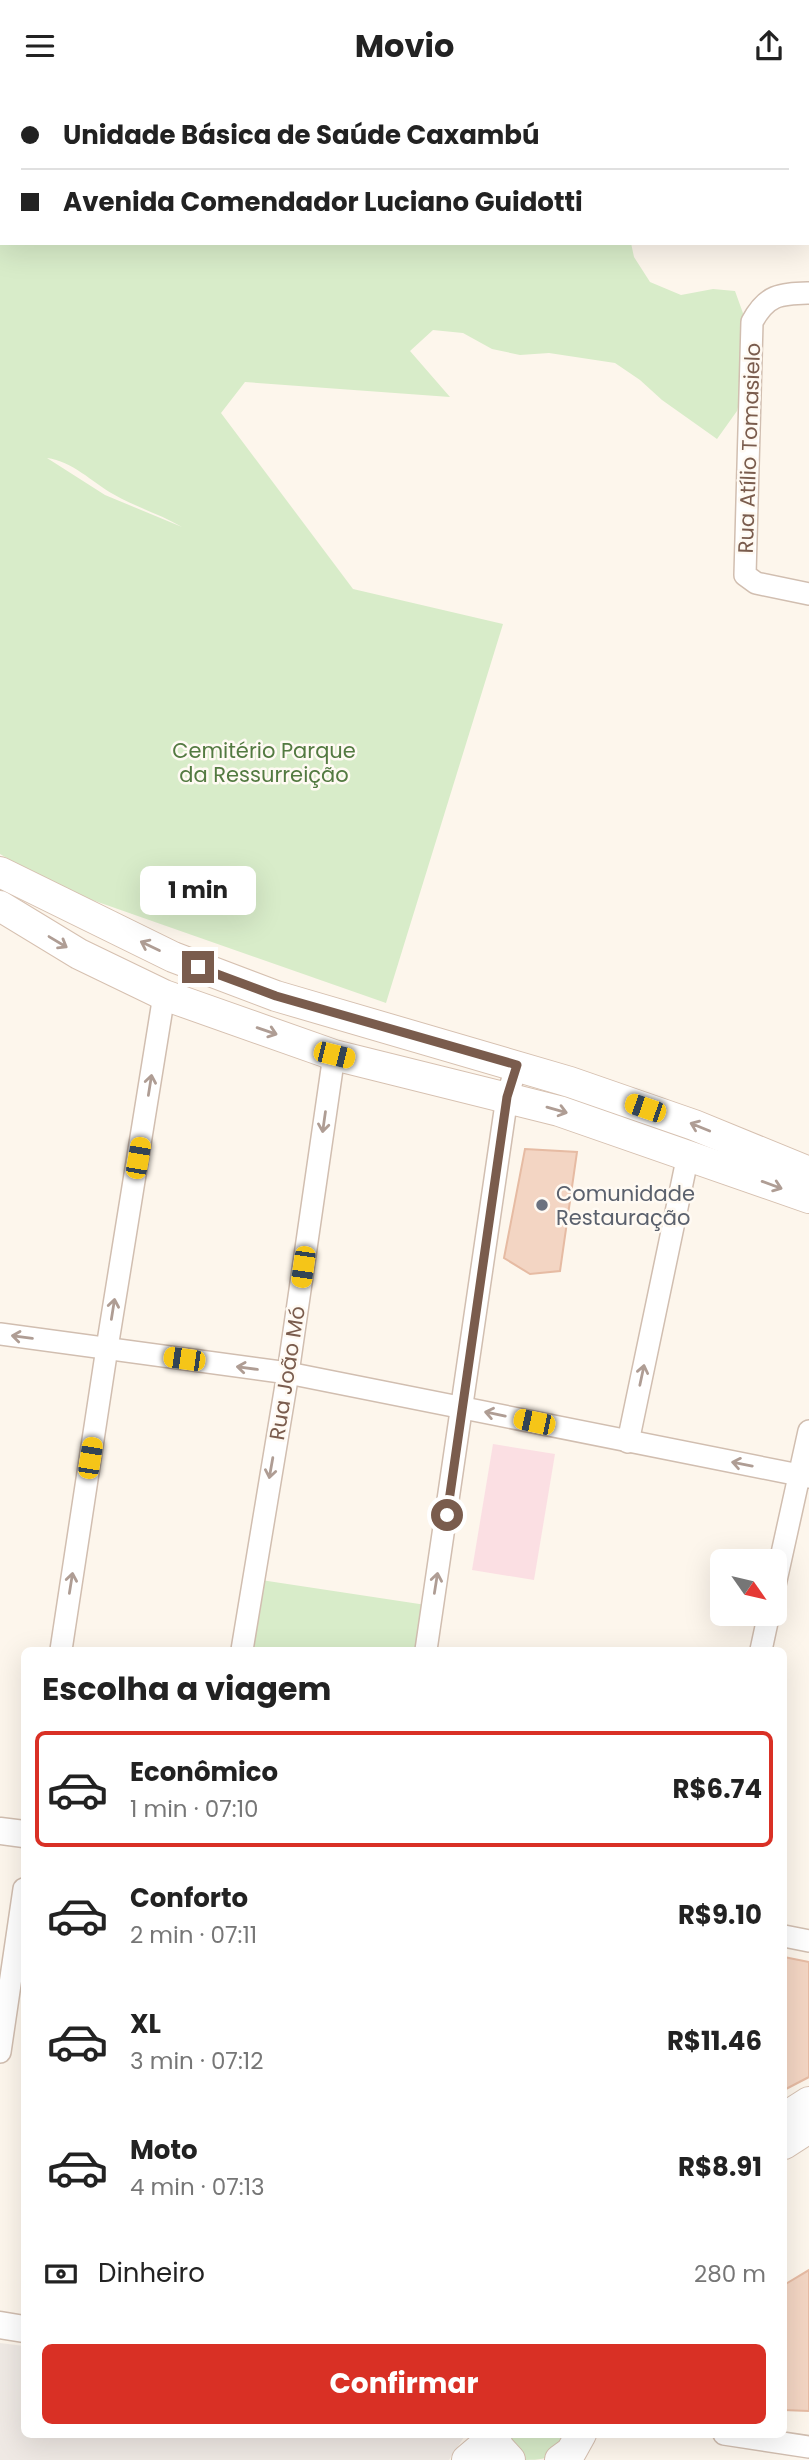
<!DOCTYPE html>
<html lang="pt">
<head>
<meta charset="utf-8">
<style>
  body { margin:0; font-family:Poppins,sans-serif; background:#f6f6f6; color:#222; height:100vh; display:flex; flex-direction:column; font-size:26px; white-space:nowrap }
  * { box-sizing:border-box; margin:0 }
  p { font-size:23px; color:#767676 }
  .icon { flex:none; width:38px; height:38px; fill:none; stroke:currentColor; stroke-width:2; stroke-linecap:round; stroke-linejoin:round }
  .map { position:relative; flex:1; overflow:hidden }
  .details { position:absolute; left:21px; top:1556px; width:766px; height:791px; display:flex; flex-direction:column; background:#fff; border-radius:10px; box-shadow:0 7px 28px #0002 }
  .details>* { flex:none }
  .guide { position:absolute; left:0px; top:0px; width:810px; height:154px; box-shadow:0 7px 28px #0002; display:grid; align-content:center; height:154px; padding:0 21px; background:#fff }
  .needle { width:46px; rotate:124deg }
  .controls { position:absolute; left:710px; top:1458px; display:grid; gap:14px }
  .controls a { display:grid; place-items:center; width:77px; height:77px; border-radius:10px; background:#fff; box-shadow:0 7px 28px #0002; font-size:35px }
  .end { position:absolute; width:32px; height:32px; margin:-16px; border:9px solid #7a5c4d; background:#fff; box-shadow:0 0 0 4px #fff }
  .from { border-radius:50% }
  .bubble { position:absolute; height:49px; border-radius:10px; background:#fff; box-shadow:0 7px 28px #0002; font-size:23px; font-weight:700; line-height:49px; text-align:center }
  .car { position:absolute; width:21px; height:42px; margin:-21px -10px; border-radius:9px; box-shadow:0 0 5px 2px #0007; background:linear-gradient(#f5c518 24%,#345 0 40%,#f5c518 0 76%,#345 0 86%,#f5c518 0) }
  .guide b { display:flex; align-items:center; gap:24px; height:66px; font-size:26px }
  .guide b+b { border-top:2px solid #e0e0e0 }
  .guide i { width:18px; height:18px; background:#222 }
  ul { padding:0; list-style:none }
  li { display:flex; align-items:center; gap:21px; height:116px; margin:0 14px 10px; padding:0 7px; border:4px solid transparent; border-radius:10px }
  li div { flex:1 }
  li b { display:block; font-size:26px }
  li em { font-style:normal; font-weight:700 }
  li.on { border-color:#d93025 }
  li>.icon { width:63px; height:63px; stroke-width:1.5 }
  h2 { padding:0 21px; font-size:32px; line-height:84px }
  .pay { display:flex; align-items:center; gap:18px; height:77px; padding:0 21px; font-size:26px }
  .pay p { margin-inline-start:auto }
  .cta { display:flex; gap:14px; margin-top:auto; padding:14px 21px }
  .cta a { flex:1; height:80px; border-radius:10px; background:#d93025; color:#fff; font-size:28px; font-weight:700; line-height:80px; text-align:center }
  header { display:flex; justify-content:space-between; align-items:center; height:91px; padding:0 21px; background:#fff; font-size:32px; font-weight:700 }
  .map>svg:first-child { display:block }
</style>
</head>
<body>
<header><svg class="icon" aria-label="menu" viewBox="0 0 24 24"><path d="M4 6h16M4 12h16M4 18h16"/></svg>Movio<svg class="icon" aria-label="share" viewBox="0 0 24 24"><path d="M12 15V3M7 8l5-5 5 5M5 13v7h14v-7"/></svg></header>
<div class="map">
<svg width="809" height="2369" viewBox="0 0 809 2369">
  <rect width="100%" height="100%" fill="#fdf6ec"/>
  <path fill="#efe9e4" d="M 0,2252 L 24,2255 L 24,2343 L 466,2343 L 449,2369 L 0,2369 Z"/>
  <path fill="#fbdfe3" d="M 493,1353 L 555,1363 L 534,1489 L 472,1479 Z"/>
  <g fill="#d8ecc9" fill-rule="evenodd">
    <path d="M 0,0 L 123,2 L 2,2 L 2,152 L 631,152 L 634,166 L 650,191 L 681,204 L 713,198 L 735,200 L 744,225 L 745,289 L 737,320 L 717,348 L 662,309 L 640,289 L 615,272 L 549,262 L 520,264 L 492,258 L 463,242 L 433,239 L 410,260 L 450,306 L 245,291 L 221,322 L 353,498 L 503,533 L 386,912 L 58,797 L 0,763 ZM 47,367 C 72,370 92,391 113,403 C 135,416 160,423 182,436 L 105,404 Z"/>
    <path d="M 147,0 L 301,2 L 137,2 Z"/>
    <path d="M 261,1489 L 426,1514 L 419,1559 L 250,1559 Z"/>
    <path d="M 501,2343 L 571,2343 C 551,2367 552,2369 520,2369 Z"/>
  </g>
  <g fill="#f3d5c3" stroke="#e6bba3" stroke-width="2">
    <path d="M 525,1058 L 577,1061 L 560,1180 L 530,1183 L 504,1167 Z"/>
    <path d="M 784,1866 L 809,1871 L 809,1986 L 784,1999 Z"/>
    <path d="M 809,2179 L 809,2320 L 784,2319 L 784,2194 Z"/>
  </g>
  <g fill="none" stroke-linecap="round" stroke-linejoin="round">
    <defs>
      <g id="minor">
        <path d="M 262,0 L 281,0"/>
        <path d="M 809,202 C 780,203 767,203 752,231 L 745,484 L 756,492 L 809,503"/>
        <path d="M 0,1243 L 288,1282 L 809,1386"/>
        <path d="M 628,1351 L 688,1064"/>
        <path d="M 775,1494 L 809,1340"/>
        <path d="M 61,1559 L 107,1257 L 164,904"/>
        <path d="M 242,1559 L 288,1282 L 334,964"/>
        <path d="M 426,1559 L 507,1006 L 517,974"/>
        <path d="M 761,1559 L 769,1522"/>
        <path d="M 784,1845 L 809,1850"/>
        <path d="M 0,1961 L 24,1798"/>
        <path d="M 724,2343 L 809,2356"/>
      </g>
      <g id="tertiary">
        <path d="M 0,1740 L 24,1743"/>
        <path d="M 0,2234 L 24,2238"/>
      </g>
      <g id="secondary">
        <path d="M 0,781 L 173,866 L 276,905 L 570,991 L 694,1034 L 809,1081"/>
        <path d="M 0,815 L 79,863 L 164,904 L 334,964 L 559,1020 L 809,1107"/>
        <path d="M 784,2027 L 809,2011"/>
        <path d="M 784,2053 L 809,2037"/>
        <path d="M 493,2343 L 499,2357 L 510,2369"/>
        <path d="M 467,2369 L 494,2346"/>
        <path d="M 560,2369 L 571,2361 L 581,2343"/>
      </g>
    </defs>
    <use href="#minor" stroke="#d1beb0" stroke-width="24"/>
    <use href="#tertiary" stroke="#d1beb0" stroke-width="29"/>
    <use href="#secondary" stroke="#d6c0b0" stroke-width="32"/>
    <use href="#minor" stroke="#fff" stroke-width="21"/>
    <use href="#tertiary" stroke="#fff" stroke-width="26"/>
    <use href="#secondary" stroke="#fff" stroke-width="30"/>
  </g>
  <defs><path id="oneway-shaft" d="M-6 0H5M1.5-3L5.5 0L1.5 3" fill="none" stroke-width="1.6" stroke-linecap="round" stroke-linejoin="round" transform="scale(1.75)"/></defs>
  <g stroke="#af9d94">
    <use href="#oneway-shaft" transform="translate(58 851) rotate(31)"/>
    <use href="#oneway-shaft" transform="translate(150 855) rotate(-154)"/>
    <use href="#oneway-shaft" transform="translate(267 940) rotate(19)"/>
    <use href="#oneway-shaft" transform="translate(150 994) rotate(-81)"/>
    <use href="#oneway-shaft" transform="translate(557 1019) rotate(16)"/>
    <use href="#oneway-shaft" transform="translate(324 1031) rotate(98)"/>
    <use href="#oneway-shaft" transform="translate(700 1036) rotate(-158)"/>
    <use href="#oneway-shaft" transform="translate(772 1094) rotate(20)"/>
    <use href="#oneway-shaft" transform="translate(113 1218) rotate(-81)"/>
    <use href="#oneway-shaft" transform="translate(22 1246) rotate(-173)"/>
    <use href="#oneway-shaft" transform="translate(247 1277) rotate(-172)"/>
    <use href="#oneway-shaft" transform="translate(642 1284) rotate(-78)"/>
    <use href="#oneway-shaft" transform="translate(495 1323) rotate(-168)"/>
    <use href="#oneway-shaft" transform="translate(742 1373) rotate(-169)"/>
    <use href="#oneway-shaft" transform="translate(271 1377) rotate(100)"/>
    <use href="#oneway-shaft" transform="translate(71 1492) rotate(-81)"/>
    <use href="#oneway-shaft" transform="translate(436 1492) rotate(-81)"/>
  </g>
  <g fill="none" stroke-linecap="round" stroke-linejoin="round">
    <path stroke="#7a5c4d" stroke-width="9" d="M 198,876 L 276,905 L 517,974 L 507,1006 L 447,1424"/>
  </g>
  <circle fill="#6b7280" stroke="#fffaf3" stroke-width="2.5" cx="542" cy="1114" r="7"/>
  <g text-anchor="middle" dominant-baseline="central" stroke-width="5" stroke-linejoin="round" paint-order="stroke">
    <g font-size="21" fill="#7a5c4d" stroke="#fffaf3">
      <text transform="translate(749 357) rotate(-88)">Rua Atílio Tomasielo</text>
      <text transform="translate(287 1282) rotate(-81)">Rua João Mó</text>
    </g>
    <g font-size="21" fill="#537a41" stroke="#fffaf3">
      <text x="264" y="659">Cemitério Parque<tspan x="264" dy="24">da Ressurreição</tspan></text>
    </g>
    <g font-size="21" fill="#5b616d" stroke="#fffaf3" text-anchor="start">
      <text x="556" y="1102">Comunidade<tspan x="556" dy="24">Restauração</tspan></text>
    </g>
  </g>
</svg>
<div class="controls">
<a><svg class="needle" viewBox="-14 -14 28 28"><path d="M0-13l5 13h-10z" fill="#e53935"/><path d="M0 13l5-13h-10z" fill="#767676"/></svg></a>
</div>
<i class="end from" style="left:447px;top:1424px"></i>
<i class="end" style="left:198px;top:876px"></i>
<div class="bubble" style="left:140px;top:775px;width:116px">1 min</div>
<i class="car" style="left:334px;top:964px;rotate:104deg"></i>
<i class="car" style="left:645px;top:1017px;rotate:289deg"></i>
<i class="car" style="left:138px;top:1067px;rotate:10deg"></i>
<i class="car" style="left:303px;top:1176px;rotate:188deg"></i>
<i class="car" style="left:184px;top:1268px;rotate:278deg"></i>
<i class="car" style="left:534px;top:1331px;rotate:282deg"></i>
<i class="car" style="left:90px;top:1367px;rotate:9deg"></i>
<div class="guide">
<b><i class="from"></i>Unidade Básica de Saúde Caxambú</b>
<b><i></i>Avenida Comendador Luciano Guidotti</b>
</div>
<section class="details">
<h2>Escolha a viagem</h2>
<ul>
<li class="on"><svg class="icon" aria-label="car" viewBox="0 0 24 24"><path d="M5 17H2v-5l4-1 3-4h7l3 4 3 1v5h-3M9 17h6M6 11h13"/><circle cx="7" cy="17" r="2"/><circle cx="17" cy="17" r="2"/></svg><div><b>Econômico</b><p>1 min · 07:10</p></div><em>R$6.74</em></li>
<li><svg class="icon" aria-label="car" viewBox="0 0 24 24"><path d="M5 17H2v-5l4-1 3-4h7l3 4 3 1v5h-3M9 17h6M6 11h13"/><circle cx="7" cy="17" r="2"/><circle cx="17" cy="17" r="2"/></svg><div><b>Conforto</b><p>2 min · 07:11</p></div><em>R$9.10</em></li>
<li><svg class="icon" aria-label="car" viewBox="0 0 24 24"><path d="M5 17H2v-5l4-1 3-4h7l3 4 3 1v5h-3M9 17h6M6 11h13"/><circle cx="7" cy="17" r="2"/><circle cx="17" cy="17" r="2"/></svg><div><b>XL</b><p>3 min · 07:12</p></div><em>R$11.46</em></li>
<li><svg class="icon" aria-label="car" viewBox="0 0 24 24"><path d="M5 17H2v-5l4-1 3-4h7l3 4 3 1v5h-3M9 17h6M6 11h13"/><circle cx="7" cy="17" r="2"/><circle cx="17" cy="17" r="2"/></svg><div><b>Moto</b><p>4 min · 07:13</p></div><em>R$8.91</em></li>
</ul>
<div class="pay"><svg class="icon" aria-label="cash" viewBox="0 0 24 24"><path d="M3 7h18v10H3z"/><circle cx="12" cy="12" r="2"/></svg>Dinheiro<p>280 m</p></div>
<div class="cta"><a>Confirmar</a></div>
</section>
</div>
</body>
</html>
